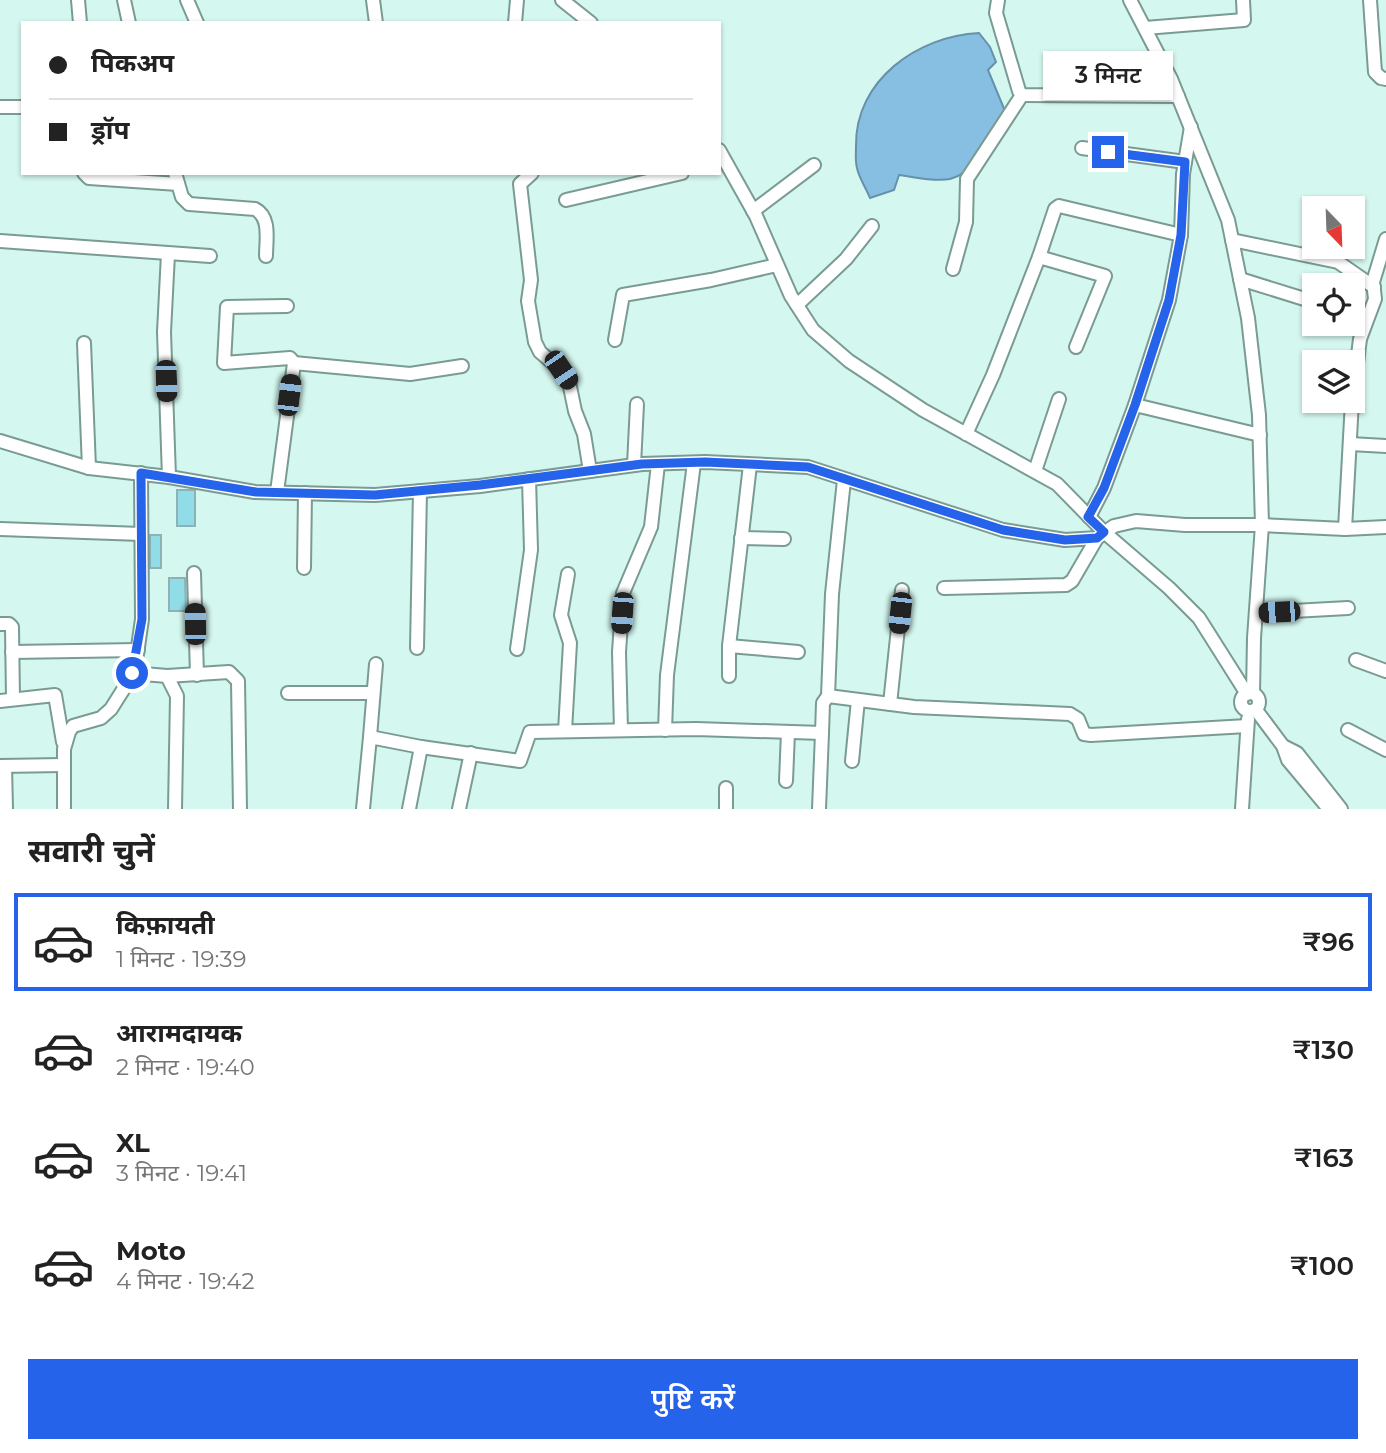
<!DOCTYPE html>
<html lang="hi">
<head>
<meta charset="utf-8">
<style>
  body { margin:0; font-family:Montserrat,"Noto Sans Devanagari",sans-serif; background:#f2f2f2; color:#222; height:100vh; display:flex; flex-direction:column; font-size:26px; white-space:nowrap }
  * { box-sizing:border-box; margin:0 }
  p { font-size:23px; color:#767676 }
  .icon { flex:none; width:38px; height:38px; fill:none; stroke:currentColor; stroke-width:2; stroke-linecap:round; stroke-linejoin:round }
  .map { position:relative; height:809px; overflow:hidden }
  .sheet { display:flex; flex-direction:column; background:#fff; flex:1 }
  .sheet>* { flex:none }
  .guide { position:absolute; left:21px; top:21px; width:700px; height:154px; border-radius:0px; box-shadow:0 2px 5px #0004; display:grid; align-content:center; height:154px; padding:0 28px; background:#fff }
  .needle { width:46px; rotate:157deg }
  .tools { position:absolute; left:1302px; top:196px; display:grid; gap:14px }
  .tools a { display:grid; place-items:center; width:63px; height:63px; border-radius:0px; background:#fff; box-shadow:0 2px 5px #0004; font-size:35px }
  .end { position:absolute; width:32px; height:32px; margin:-16px; border:9px solid #2563eb; background:#fff; box-shadow:0 0 0 4px #fff }
  .from { border-radius:50% }
  .bubble { position:absolute; height:49px; border-radius:0px; background:#fff; box-shadow:0 2px 5px #0004; font-size:23px; font-weight:600; line-height:49px; text-align:center }
  .car { position:absolute; width:21px; height:42px; margin:-21px -10px; border-radius:9px; box-shadow:0 0 5px 2px #0007; background:linear-gradient(#222 24%,#8ab4d8 0 40%,#222 0 76%,#8ab4d8 0 86%,#222 0) }
  .guide b { display:flex; align-items:center; gap:24px; height:66px; font-size:26px }
  .guide b+b { border-top:2px solid #e0e0e0 }
  .guide i { width:18px; height:18px; background:#222 }
  ul { padding:0; list-style:none }
  li { display:flex; align-items:center; gap:21px; height:98px; margin:0 14px 10px; padding:0 14px; border:4px solid transparent; border-radius:0px }
  li div { flex:1 }
  li b { display:block; font-size:26px }
  li em { font-style:normal; font-weight:600 }
  li.current { border-color:#2563eb }
  li>.icon { width:63px; height:63px; stroke-width:1.5 }
  h2 { padding:0 28px; font-size:32px; line-height:84px }
  .primary-button { display:flex; gap:14px; margin-top:auto; padding:14px 28px }
  .primary-button a { flex:1; height:80px; border-radius:0px; background:#2563eb; color:#fff; font-size:28px; font-weight:600; line-height:80px; text-align:center }
  .map>svg:first-child { display:block }
</style>
</head>
<body>
<div class="map">
<svg width="1386" height="809" viewBox="0 0 1386 809">
  <rect width="100%" height="100%" fill="#d4f7ef"/>
  <path fill="#87bfe2" stroke="#6691a9" stroke-width="2" d="M 979,33 L 990,47 L 996,62 L 988,70 L 1005,111 C 992,134 978,172 950,179 C 934,182 915,177 899,175 L 894,190 L 870,198 C 866,188 859,178 857,168 C 855,161 856,153 856,146 C 855,80 918,36 979,33 Z"/>
  <g fill="#90dce7" stroke="#8eb1b6" stroke-width="2">
    <rect x="177" y="490" width="18" height="36"/>
    <rect x="150" y="535" width="11" height="33"/>
    <path d="M 169,578 L 185,578 L 186,611 L 169,611 Z"/>
  </g>
  <g fill="none" stroke-linecap="round" stroke-linejoin="round">
    <defs>
      <g id="minor">
        <path d="M 78,0 L 80,23"/>
        <path d="M 124,0 L 129,23"/>
        <path d="M 187,0 L 197,23"/>
        <path d="M 373,0 L 376,23"/>
        <path d="M 562,0 L 591,23"/>
        <path d="M 998,0 L 996,13 L 1019,91 L 1022,95 L 1178,96"/>
        <path d="M 1130,0 L 1171,79 L 1228,220 L 1248,318 L 1259,415 L 1262,525 L 1254,638 L 1253,693"/>
        <path d="M 1370,0 L 1375,72 L 1381,78 L 1386,79"/>
        <path d="M 515,23 L 517,0"/>
        <path d="M 1145,28 L 1244,20 L 1243,0"/>
        <path d="M 0,107 L 23,107"/>
        <path d="M 1082,148 L 1185,162"/>
        <path d="M 719,150 L 756,216 L 791,296 L 813,330 L 849,361 L 923,410 L 1057,484 L 1104,532 L 1169,588 L 1199,618 L 1247,694"/>
        <path d="M 84,173 L 89,178 L 178,184"/>
        <path d="M 175,173 L 182,197 L 189,204 L 255,209 C 271,217 266,240 266,256"/>
        <path d="M 532,173 L 520,184 L 531,280 L 528,301 L 535,342 L 540,352 L 561,370 L 569,382 L 575,411 L 584,434 L 590,471"/>
        <path d="M 566,200 L 682,173"/>
        <path d="M 753,211 L 814,165"/>
        <path d="M 1232,240 L 1338,262 L 1374,287"/>
        <path d="M 0,241 L 210,256"/>
        <path d="M 168,254 L 164,332 L 169,477"/>
        <path d="M 1039,257 L 1055,209 L 1059,206 L 1181,235"/>
        <path d="M 953,269 L 966,222 L 967,179 L 1022,95"/>
        <path d="M 1240,279 L 1314,302"/>
        <path d="M 797,305 L 846,259 L 872,226"/>
        <path d="M 287,306 L 227,307 L 224,363 L 290,358 L 294,363"/>
        <path d="M 1353,314 L 1367,318"/>
        <path d="M 615,340 L 623,295 L 711,280 L 777,265"/>
        <path d="M 84,343 L 89,468"/>
        <path d="M 1353,395 L 1360,339 L 1375,299 L 1373,282 L 1386,239"/>
        <path d="M 1135,405 L 1260,435"/>
        <path d="M 966,434 L 993,375 L 1039,257 L 1105,276 L 1076,347"/>
        <path d="M 0,441 L 89,468 L 169,477 L 255,492 L 375,495 L 480,486 L 642,464 L 705,462 L 808,467 L 1003,530 L 1065,540 L 1097,538 L 1114,526 L 1136,521 L 1185,525 L 1262,525 L 1345,529 L 1386,527"/>
        <path d="M 1350,444 L 1386,446"/>
        <path d="M 634,465 L 637,404"/>
        <path d="M 1035,471 L 1059,399"/>
        <path d="M 277,492 L 294,363 L 410,374 L 462,366"/>
        <path d="M 1089,517 L 1104,488 L 1135,405 L 1169,300 L 1181,235 L 1183,174 L 1191,127"/>
        <path d="M 0,529 L 141,534"/>
        <path d="M 1345,529 L 1352,401"/>
        <path d="M 741,538 L 784,539"/>
        <path d="M 304,568 L 305,493"/>
        <path d="M 194,573 L 197,675"/>
        <path d="M 944,588 L 1066,585 L 1072,581 L 1097,538"/>
        <path d="M 1256,613 L 1348,608"/>
        <path d="M 0,624 L 9,624 L 12,627 L 13,699"/>
        <path d="M 729,646 L 798,652"/>
        <path d="M 417,648 L 420,491"/>
        <path d="M 517,649 L 531,550 L 529,479"/>
        <path d="M 12,652 L 138,650"/>
        <path d="M 1356,660 L 1386,671"/>
        <path d="M 132,673 L 167,676 L 177,696 L 175,809"/>
        <path d="M 167,676 L 229,672 L 238,681 L 240,809"/>
        <path d="M 729,676 L 729,646 L 750,465"/>
        <circle cx="1250" cy="702" r="9"/>
        <path d="M 288,693 L 373,693"/>
        <path d="M 828,696 L 832,594 L 844,480"/>
        <path d="M 0,701 L 55,695 L 63,742"/>
        <path d="M 890,704 L 902,590"/>
        <path d="M 1256,710 L 1283,746 L 1288,760 L 1329,809"/>
        <path d="M 621,730 L 619,652 L 623,593 L 651,527 L 658,464"/>
        <path d="M 665,730 L 667,675 L 694,463"/>
        <path d="M 1348,730 L 1386,750"/>
        <path d="M 565,731 L 570,643 L 561,615 L 568,574"/>
        <path d="M 370,737 L 376,664"/>
        <path d="M 1283,746 L 1297,753 L 1341,809"/>
        <path d="M 852,761 L 858,700"/>
        <path d="M 0,766 L 63,765"/>
        <path d="M 5,766 L 6,809"/>
        <path d="M 786,781 L 788,732"/>
        <path d="M 64,808 L 64,749 L 69,732 L 73,726 L 101,718 L 111,709 L 128,682 L 137,654 L 142,619 L 141,473"/>
        <path d="M 363,809 L 370,737 L 421,747 L 520,761 L 530,732 L 696,729 L 822,733 L 823,703 L 828,696 L 914,707 L 1070,714 L 1078,719 L 1084,734 L 1091,735 L 1247,726"/>
        <path d="M 409,809 L 421,747"/>
        <path d="M 459,809 L 471,753"/>
        <path d="M 726,809 L 726,788"/>
        <path d="M 819,809 L 822,733"/>
        <path d="M 1242,809 L 1248,719"/>
      </g>
    </defs>
    <use href="#minor" stroke="#7a9b93" stroke-width="16"/>
    <use href="#minor" stroke="#fff" stroke-width="12"/>
  </g>
  <g fill="none" stroke-linecap="round" stroke-linejoin="round">
    <path stroke="#2563eb" stroke-width="9" d="M 132,673 L 142,619 L 141,473 L 256,492 L 375,495 L 480,485 L 642,464 L 705,462 L 808,467 L 1003,530 L 1065,540 L 1097,538 L 1104,532 L 1088,517 L 1104,488 L 1135,405 L 1169,300 L 1181,235 L 1185,162 L 1108,152"/>
  </g>
</svg>
<div class="tools">
<a><svg class="needle" viewBox="-14 -14 28 28"><path d="M0-13l5 13h-10z" fill="#e53935"/><path d="M0 13l5-13h-10z" fill="#767676"/></svg></a>
<a><svg class="icon" aria-label="locate" viewBox="0 0 24 24"><circle cx="12" cy="12" r="6"/><path d="M12 2v4M12 18v4M2 12h4M18 12h4"/></svg></a>
<a><svg class="icon" aria-label="layers" viewBox="0 0 24 24"><path d="M12 4l9 5-9 5-9-5zM3 14l9 5 9-5"/></svg></a>
</div>
<i class="end from" style="left:132px;top:673px"></i>
<i class="end" style="left:1108px;top:152px"></i>
<div class="bubble" style="left:1043px;top:51px;width:130px">3 मिनट</div>
<i class="car" style="left:561px;top:370px;rotate:146deg"></i>
<i class="car" style="left:166px;top:381px;rotate:178deg"></i>
<i class="car" style="left:289px;top:395px;rotate:7deg"></i>
<i class="car" style="left:1279px;top:612px;rotate:267deg"></i>
<i class="car" style="left:622px;top:613px;rotate:184deg"></i>
<i class="car" style="left:900px;top:613px;rotate:186deg"></i>
<i class="car" style="left:195px;top:624px;rotate:359deg"></i>
<div class="guide">
<b><i class="from"></i>पिकअप</b>
<b><i></i>ड्रॉप</b>
</div>
</div>
<section class="sheet">
<h2>सवारी चुनें</h2>
<ul>
<li class="current"><svg class="icon" aria-label="car" viewBox="0 0 24 24"><path d="M5 17H2v-5l4-1 3-4h7l3 4 3 1v5h-3M9 17h6M6 11h13"/><circle cx="7" cy="17" r="2"/><circle cx="17" cy="17" r="2"/></svg><div><b>किफ़ायती</b><p>1 मिनट · 19:39</p></div><em>₹96</em></li>
<li><svg class="icon" aria-label="car" viewBox="0 0 24 24"><path d="M5 17H2v-5l4-1 3-4h7l3 4 3 1v5h-3M9 17h6M6 11h13"/><circle cx="7" cy="17" r="2"/><circle cx="17" cy="17" r="2"/></svg><div><b>आरामदायक</b><p>2 मिनट · 19:40</p></div><em>₹130</em></li>
<li><svg class="icon" aria-label="car" viewBox="0 0 24 24"><path d="M5 17H2v-5l4-1 3-4h7l3 4 3 1v5h-3M9 17h6M6 11h13"/><circle cx="7" cy="17" r="2"/><circle cx="17" cy="17" r="2"/></svg><div><b>XL</b><p>3 मिनट · 19:41</p></div><em>₹163</em></li>
<li><svg class="icon" aria-label="car" viewBox="0 0 24 24"><path d="M5 17H2v-5l4-1 3-4h7l3 4 3 1v5h-3M9 17h6M6 11h13"/><circle cx="7" cy="17" r="2"/><circle cx="17" cy="17" r="2"/></svg><div><b>Moto</b><p>4 मिनट · 19:42</p></div><em>₹100</em></li>
</ul>
<div class="primary-button"><a>पुष्टि करें</a></div>
</section>
</body>
</html>
